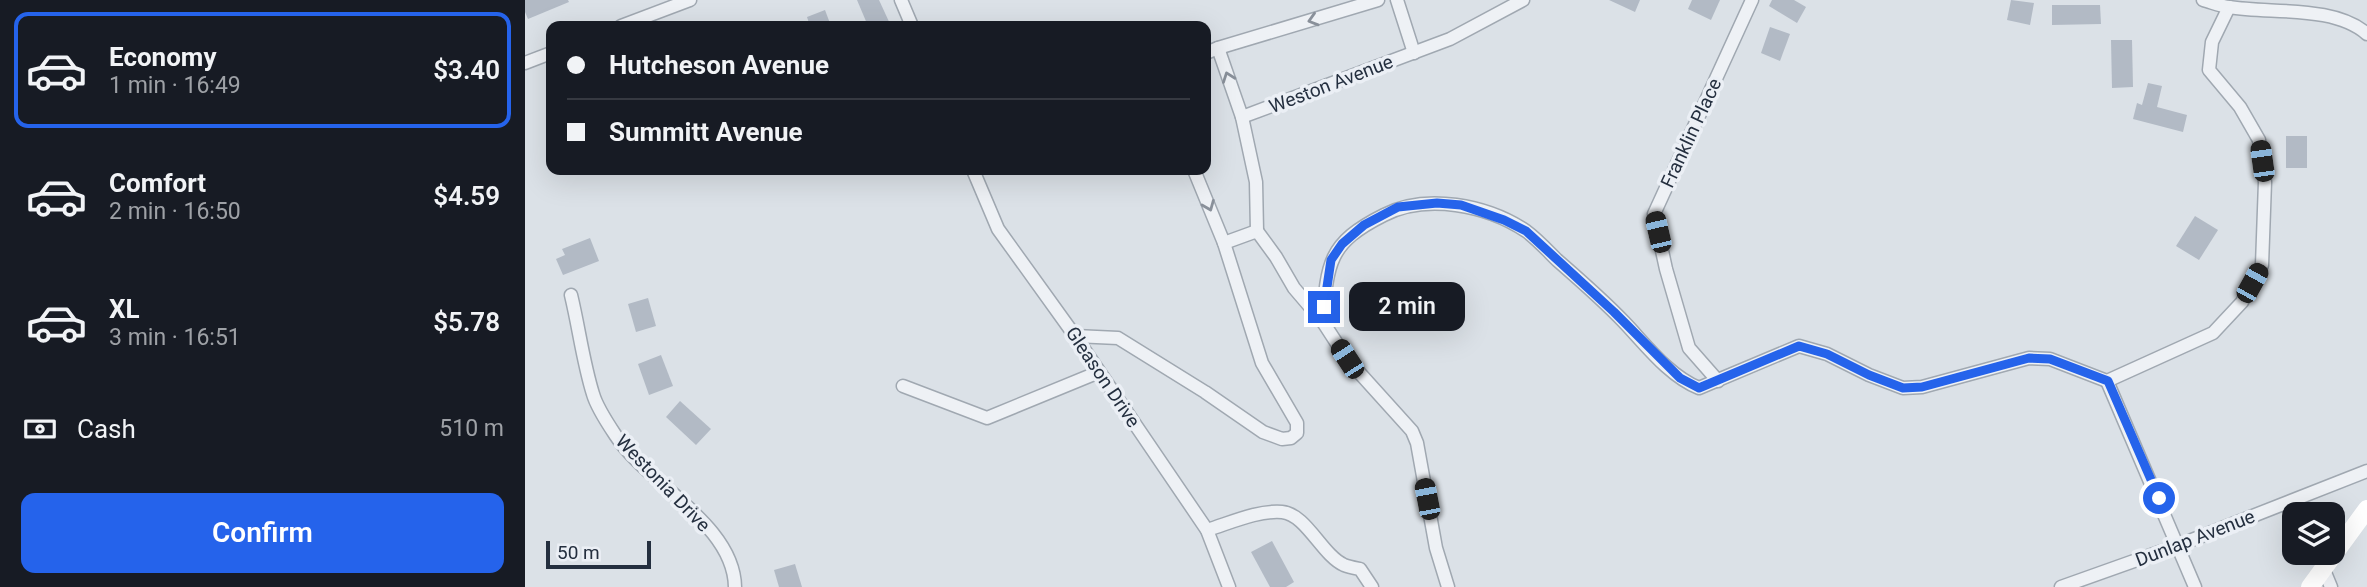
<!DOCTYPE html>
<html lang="en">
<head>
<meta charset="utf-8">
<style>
  body { margin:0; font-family:Roboto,sans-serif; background:#242831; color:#f1f3f6; height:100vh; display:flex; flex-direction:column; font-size:26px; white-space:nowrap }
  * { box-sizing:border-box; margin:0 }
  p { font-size:23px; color:#9ea1a6 }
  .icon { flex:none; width:38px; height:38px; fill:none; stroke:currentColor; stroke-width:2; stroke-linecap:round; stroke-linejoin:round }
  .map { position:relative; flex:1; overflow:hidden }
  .side { display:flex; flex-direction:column; background:#171b24; width:525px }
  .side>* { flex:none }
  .hud { position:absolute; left:21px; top:21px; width:665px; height:154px; border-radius:14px; box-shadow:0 7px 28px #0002; display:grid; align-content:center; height:154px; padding:0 21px; background:#171b24 }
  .fabs { position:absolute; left:1757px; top:502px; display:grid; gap:14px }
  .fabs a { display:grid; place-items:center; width:63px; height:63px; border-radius:14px; background:#171b24; box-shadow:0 7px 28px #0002; font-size:35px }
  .scale { position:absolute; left:21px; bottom:18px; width:105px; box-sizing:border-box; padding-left:7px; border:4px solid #242f3f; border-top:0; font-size:19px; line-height:24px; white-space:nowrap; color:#242f3f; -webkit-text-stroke:5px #ebeff5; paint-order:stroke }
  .end { position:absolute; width:32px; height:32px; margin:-16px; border:9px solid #2563eb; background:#fff; box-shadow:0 0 0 4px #fff }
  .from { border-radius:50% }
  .bubble { position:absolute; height:49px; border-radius:14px; background:#171b24; box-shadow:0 7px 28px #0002; font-size:23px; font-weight:600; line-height:49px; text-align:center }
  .car { position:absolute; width:21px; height:42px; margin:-21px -10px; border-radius:9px; box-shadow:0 0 5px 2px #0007; background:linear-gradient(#222 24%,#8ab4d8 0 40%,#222 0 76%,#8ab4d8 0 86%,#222 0) }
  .hud b { display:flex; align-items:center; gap:24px; height:66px; font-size:26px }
  .hud b+b { border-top:2px solid #363941 }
  .hud i { width:18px; height:18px; background:#f1f3f6 }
  ul { padding:12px 0 0; list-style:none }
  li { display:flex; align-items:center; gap:21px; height:116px; margin:0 14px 10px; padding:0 7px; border:4px solid transparent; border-radius:14px }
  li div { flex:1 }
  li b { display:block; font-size:26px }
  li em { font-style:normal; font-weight:600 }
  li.on { border-color:#2563eb }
  li>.icon { width:63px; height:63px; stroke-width:1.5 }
  .pay { display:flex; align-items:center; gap:18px; height:77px; padding:0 21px; font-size:26px }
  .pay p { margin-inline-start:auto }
  .button { display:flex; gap:14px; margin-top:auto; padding:14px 21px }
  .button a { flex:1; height:80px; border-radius:14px; background:#2563eb; color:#fff; font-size:28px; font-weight:600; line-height:80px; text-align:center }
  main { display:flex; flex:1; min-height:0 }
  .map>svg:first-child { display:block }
</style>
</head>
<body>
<main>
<section class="side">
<ul>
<li class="on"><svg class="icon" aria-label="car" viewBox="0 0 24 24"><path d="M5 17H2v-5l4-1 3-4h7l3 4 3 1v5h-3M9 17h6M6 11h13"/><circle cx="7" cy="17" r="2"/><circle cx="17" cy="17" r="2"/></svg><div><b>Economy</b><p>1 min · 16:49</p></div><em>$3.40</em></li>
<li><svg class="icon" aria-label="car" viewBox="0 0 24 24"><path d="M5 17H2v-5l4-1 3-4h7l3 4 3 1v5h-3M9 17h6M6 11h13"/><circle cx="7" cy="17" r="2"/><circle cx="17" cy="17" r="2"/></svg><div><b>Comfort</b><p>2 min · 16:50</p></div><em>$4.59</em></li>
<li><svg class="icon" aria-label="car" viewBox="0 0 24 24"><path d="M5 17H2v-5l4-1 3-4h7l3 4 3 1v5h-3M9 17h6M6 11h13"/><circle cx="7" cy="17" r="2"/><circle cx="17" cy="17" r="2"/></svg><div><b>XL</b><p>3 min · 16:51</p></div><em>$5.78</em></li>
</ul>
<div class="pay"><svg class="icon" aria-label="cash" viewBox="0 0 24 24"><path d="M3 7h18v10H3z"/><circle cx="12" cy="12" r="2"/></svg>Cash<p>510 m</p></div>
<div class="button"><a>Confirm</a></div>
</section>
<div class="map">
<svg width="1842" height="587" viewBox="0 0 1842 587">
  <rect width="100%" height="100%" fill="#dbe1e7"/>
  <g fill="#b2bac5">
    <path d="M 0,0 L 43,0 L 44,2 L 3,19 L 0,12 Z"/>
    <path d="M 332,0 L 354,0 L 366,26 L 343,26 Z"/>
    <path d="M 1084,0 L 1115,0 L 1110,12 Z"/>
    <path d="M 1167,0 L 1195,0 L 1186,20 L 1163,9 Z"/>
    <path d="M 1247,0 L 1269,0 L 1281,7 L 1272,23 L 1244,6 Z"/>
    <path d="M 1486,0 L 1509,3 L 1505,25 L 1482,20 Z"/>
    <path d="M 1527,5 L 1575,5 L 1576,24 L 1527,25 Z"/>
    <path d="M 300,10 L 306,26 L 285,26 L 282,17 Z"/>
    <path d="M 1245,27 L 1265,34 L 1255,61 L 1236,53 Z"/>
    <path d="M 1586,40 L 1607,40 L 1608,87 L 1587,88 Z"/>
    <path d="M 1623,83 L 1637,86 L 1632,107 L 1662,115 L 1658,132 L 1608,119 L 1612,103 L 1617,105 Z"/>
    <rect x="1761" y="136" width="21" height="32"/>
    <path d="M 1670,216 L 1693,230 L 1674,260 L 1651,246 Z"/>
    <path d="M 65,238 L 74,261 L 38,275 L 31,259 L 40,255 L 37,249 Z"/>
    <path d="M 123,298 L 131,326 L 111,332 L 103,304 Z"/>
    <path d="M 136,355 L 148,386 L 124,395 L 113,364 Z"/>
    <path d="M 155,401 L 186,429 L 171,445 L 141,417 Z"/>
    <path d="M 747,541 L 769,582 L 761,587 L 745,587 L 726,552 Z"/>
    <path d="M 270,564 L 277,587 L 254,587 L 249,570 Z"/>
  </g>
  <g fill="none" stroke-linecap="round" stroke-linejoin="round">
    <defs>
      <g id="street">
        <path d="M 376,0 L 387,26"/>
        <path d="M 872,0 L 889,53"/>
        <path d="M 1678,0 C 1686,2 1695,6 1704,7 C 1746,14 1809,5 1842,34"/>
        <path d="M 96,26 L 165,0"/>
        <path d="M 693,48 L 853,0"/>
        <path d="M 681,53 L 693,48 L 717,117"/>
        <path d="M 0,63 L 26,53"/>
        <path d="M 448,170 L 473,229 L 550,336 L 682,530 L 704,587"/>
        <path d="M 732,231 L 731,182 L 717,117 L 925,39 L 998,0"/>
        <path d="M 699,243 L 732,231 L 751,257 L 769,288 L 798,322 L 822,359 L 887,431 L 892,443 L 911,548 L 923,587"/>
        <path d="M 46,295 C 54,328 58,362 68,394 C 72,408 83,424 91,436 C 123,485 209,524 210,587"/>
        <path d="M 798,322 C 802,263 803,243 859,215 C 901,193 962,205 1001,231 C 1012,239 1022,250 1032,260 C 1055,280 1078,300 1099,322 C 1121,345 1144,376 1174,388 L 1274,346 L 1302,354 L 1344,375 L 1378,388 L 1397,387 L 1504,358 L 1525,359 L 1582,381 L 1688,333 L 1717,302 L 1737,265 L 1740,182 L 1734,140 L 1715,107 L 1684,70 L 1687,42 L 1704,7"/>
        <path d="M 550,336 L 593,338 L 680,392 L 738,432 L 757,439 L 766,438 L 772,433 L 772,423 L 737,363 L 699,243 L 669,170"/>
        <path d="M 1193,381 L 1164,348 L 1141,269 L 1129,214 L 1227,0"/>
        <path d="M 1582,381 L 1670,587"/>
        <path d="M 378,386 L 462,418 L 574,372"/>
        <path d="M 682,530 C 705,523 733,510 757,512 C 781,514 797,555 819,565 C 824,567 830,568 835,569 L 847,587"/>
        <path d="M 1799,570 L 1806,587"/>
        <path d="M 1536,587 L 1654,545 L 1842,471"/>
      </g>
    </defs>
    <use href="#street" stroke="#a0a8b1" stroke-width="15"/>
    <use href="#street" stroke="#eef1f5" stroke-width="12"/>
    <path stroke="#fff" stroke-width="18" d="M 1785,587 L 1842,509"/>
  </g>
  <defs><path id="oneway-chevron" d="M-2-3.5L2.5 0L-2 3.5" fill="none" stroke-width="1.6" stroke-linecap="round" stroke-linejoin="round" transform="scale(1.75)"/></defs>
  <g stroke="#89909a">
    <use href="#oneway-chevron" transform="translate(788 20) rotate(163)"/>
    <use href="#oneway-chevron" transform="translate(703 77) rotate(-110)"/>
    <use href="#oneway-chevron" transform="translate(684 206) rotate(68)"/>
  </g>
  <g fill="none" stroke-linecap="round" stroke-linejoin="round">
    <path stroke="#2563eb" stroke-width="9" d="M 799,307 L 806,260 L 817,244 L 839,225 L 873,207 L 912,203 L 936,205 L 979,220 L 1001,231 L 1089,312 L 1155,378 L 1174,388 L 1274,346 L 1302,354 L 1344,375 L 1378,388 L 1397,387 L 1504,358 L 1525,359 L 1583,381 L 1634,498"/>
  </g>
  <g text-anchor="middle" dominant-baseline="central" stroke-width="7" stroke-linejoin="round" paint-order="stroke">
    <g font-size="19" fill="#242f3f" stroke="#ebeff5">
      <text transform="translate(806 84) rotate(-21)">Weston Avenue</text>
      <text transform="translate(1166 133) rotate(-65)">Franklin Place</text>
      <text transform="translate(578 377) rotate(56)">Gleason Drive</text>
      <text transform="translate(138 483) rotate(46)">Westonia Drive</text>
      <text transform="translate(1670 538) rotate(-21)">Dunlap Avenue</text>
    </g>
  </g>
</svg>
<div class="fabs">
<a><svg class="icon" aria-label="layers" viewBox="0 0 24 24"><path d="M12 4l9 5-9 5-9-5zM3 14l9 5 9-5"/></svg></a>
</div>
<div class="scale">50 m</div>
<i class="end from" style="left:1634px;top:498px"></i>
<i class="end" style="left:799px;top:307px"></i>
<div class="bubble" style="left:824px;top:282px;width:116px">2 min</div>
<i class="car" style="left:1737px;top:161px;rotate:352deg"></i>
<i class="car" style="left:1133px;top:232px;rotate:347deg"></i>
<i class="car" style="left:1727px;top:283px;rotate:29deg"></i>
<i class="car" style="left:822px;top:359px;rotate:327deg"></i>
<i class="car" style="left:902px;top:499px;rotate:349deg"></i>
<div class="hud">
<b><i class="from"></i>Hutcheson Avenue</b>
<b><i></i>Summitt Avenue</b>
</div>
</div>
</main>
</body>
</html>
